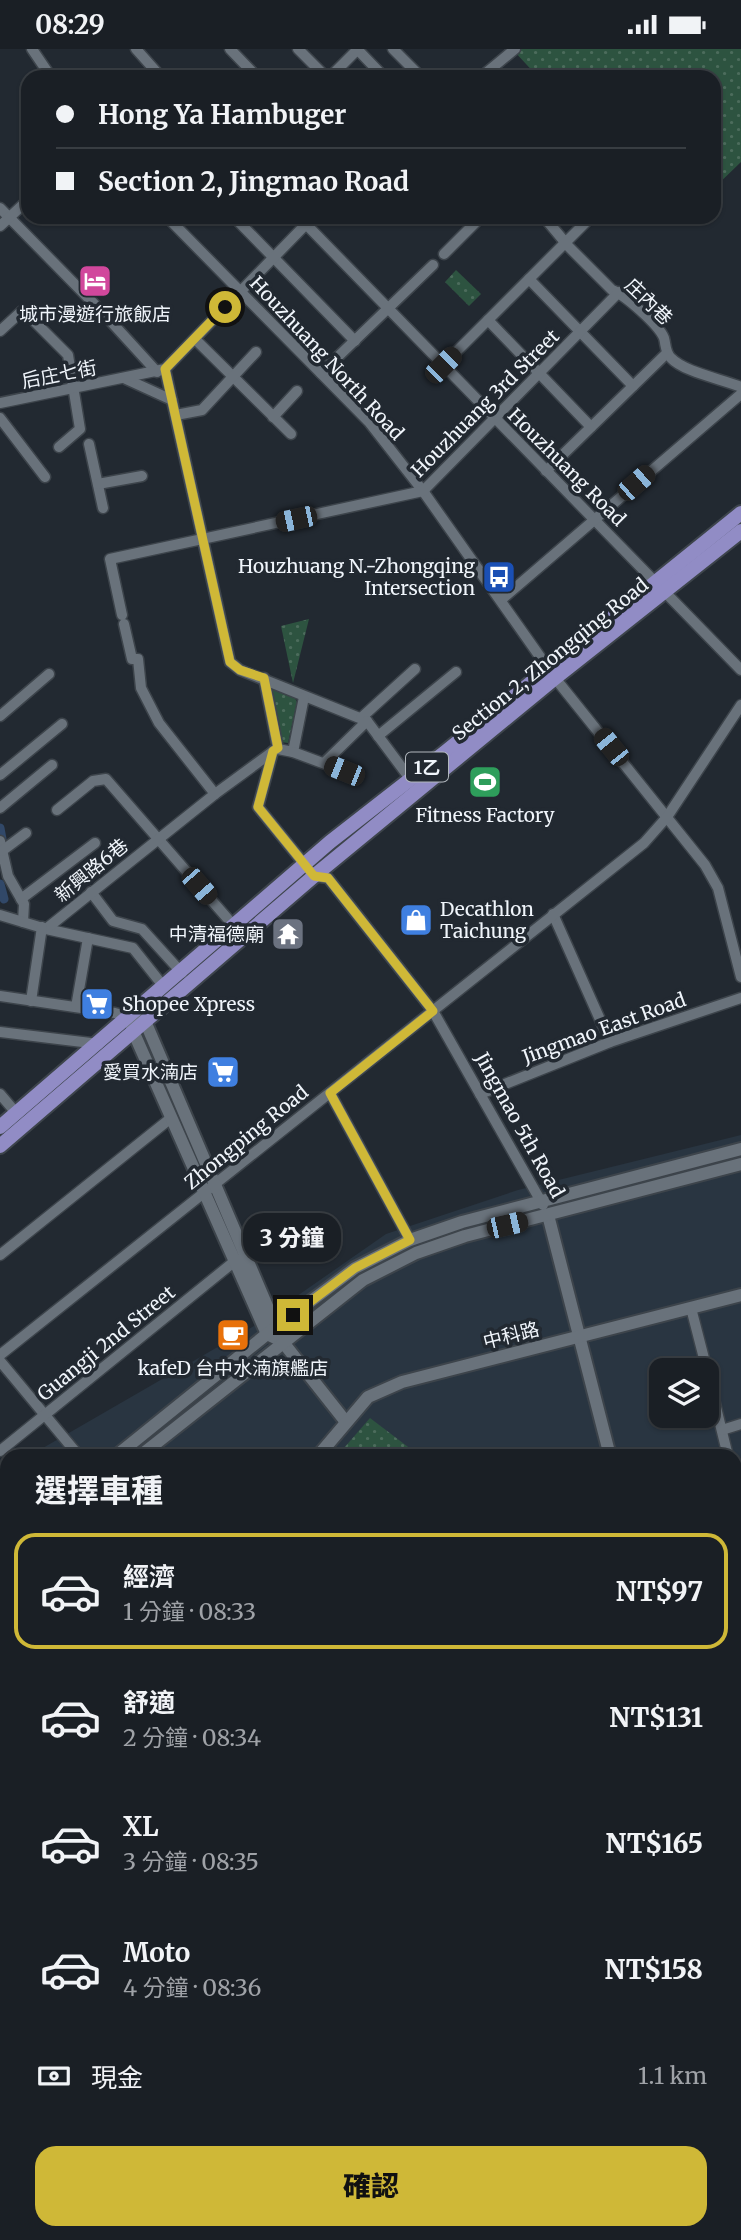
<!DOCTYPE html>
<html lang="zh-TW">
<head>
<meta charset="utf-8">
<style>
  body { margin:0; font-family:Merriweather,"Noto Sans TC",serif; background:#23272d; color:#f1f3f6; height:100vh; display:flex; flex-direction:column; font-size:26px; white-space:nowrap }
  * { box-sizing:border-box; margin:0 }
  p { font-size:23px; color:#9fa2a7 }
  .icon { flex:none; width:38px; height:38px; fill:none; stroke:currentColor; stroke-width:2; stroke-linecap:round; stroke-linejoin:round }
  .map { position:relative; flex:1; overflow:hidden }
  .sheet { position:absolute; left:0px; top:1400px; width:742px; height:791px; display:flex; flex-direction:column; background:#1a1f25; border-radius:21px 21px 0 0; box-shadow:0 2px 5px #0004,0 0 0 2px #383d42 }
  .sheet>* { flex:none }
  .guide { position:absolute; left:21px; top:21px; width:700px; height:154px; border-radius:21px; box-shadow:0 2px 5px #0004,0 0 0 2px #383d42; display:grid; align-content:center; height:154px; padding:0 35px; background:#1a1f25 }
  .fabs { position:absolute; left:649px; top:1309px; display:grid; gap:14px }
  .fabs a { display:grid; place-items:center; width:70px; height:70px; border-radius:14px; background:#1a1f25; box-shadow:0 2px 5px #0004,0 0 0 2px #383d42; font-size:35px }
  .end { position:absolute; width:32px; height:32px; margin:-16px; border:9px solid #cfb837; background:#111; box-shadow:0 0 0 4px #111 }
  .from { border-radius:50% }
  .bubble { position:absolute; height:49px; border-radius:21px; background:#1a1f25; box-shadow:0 2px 5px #0004,0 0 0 2px #383d42; font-size:23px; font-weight:800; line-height:49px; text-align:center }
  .car { position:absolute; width:21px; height:42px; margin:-21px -10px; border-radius:9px; box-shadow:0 0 5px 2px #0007; background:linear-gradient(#222 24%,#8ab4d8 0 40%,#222 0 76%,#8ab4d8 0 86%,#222 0) }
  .guide b { display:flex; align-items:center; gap:24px; height:66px; font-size:26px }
  .guide b+b { border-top:2px solid #383d42 }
  .guide i { width:18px; height:18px; background:#f1f3f6 }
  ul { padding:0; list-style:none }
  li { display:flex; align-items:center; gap:21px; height:116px; margin:0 14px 10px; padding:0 21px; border:4px solid transparent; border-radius:21px }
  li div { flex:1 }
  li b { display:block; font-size:26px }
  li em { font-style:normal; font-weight:800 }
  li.current { border-color:#cfb837 }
  li>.icon { width:63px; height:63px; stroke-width:1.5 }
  h2 { padding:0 35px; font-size:32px; line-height:84px }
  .pay { display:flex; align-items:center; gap:18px; height:77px; padding:0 35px; font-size:26px }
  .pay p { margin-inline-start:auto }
  .action { display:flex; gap:14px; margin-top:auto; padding:14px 35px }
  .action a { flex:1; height:80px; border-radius:21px; background:#cfb837; color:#111; font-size:28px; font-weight:800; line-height:80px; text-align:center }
  .status { display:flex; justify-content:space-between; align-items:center; height:49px; padding:0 35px; background:#1a1f25; direction:ltr }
  .status svg { height:19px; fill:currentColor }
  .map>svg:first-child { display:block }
</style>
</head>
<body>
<div class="status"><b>08:29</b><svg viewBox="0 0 49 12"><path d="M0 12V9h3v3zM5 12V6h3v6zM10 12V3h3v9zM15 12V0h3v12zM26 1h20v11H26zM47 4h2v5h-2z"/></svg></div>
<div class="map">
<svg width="741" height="2191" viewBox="0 0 741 2191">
  <defs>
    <pattern id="green-dots" width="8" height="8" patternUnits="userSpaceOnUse" patternTransform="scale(1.75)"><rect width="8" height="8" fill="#2d5340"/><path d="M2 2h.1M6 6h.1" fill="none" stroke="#4c6c5c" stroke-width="1.8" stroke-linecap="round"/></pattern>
  </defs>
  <rect width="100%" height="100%" fill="#222931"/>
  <g fill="#293541" fill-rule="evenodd">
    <path d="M 741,1086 L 741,2039 L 735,2045 L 735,1407 L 29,1407 L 254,1277 L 386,1185 L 518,1141 ZM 662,1321 L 707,1321 L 707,1367 L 662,1367 Z"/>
    <path d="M 7,1420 L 7,2184 L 659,2184 L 661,2191 L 0,2191 L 0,1424 Z"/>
  </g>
  <g fill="url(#green-dots)">
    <path d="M 516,0 L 741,0 L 741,113 L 714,139 L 714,28 L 538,28 L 514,2 Z"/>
    <path d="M 456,221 L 481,245 L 469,257 L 445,233 Z"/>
    <path d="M 309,570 L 293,634 L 281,577 Z"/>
    <path d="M 264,634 L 292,644 L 297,653 L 288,694 L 281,693 Z"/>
    <path d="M 370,1369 L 420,1407 L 337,1407 Z"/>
    <path d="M 735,1534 L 741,1535 L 741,1807 L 735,1805 Z"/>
    <path d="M 0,1922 L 7,1933 L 7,2184 L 133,2184 L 131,2191 L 0,2191 Z"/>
  </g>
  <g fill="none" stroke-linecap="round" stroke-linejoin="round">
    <g stroke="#314868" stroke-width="9">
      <path d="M 0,779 L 2,790 L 0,796"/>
      <path d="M 0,835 L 4,850"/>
    </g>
    <defs>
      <g id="minor">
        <path d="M 32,0 L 51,28"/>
        <path d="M 136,0 L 161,28"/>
        <path d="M 230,0 L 257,28"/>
        <path d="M 298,0 L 326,28"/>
        <path d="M 357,0 L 384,28"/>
        <path d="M 393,0 L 421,28"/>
        <path d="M 330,28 L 358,0"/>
        <path d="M 481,28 L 515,0"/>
        <path d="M 0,159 L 105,266 L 157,323"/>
        <path d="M 167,168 L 369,373 L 423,442 L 555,629 L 705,816 L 718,839 L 741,928"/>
        <path d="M 234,168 L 355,292"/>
        <path d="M 299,168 L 741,621"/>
        <path d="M 544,168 L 569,198 L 612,241 C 625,246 659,276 664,289 C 666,296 665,303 671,309 C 684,323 722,330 741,338"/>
        <path d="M 0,177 L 28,151"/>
        <path d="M 444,205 L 481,168"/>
        <path d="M 529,230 L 633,337"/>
        <path d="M 488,271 L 591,378"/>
        <path d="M 0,282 L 23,261 L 68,306 L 80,380 L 59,398"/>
        <path d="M 195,290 L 291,385"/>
        <path d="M 443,316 L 591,168"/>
        <path d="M 165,320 L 230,613 L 240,621 L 367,672 L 414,735"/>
        <path d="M 321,324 L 433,216"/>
        <path d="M 126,330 L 172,351"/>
        <path d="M 0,354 L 165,320 L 313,168"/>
        <path d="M 176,366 L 202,361 L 256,303"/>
        <path d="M 273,368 L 297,342"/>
        <path d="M 0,369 L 45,428"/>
        <path d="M 89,395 L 103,459"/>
        <path d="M 546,422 L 667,304"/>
        <path d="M 98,435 L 142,427"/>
        <path d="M 501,551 L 741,345"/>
        <path d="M 122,566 L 110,510 L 423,442 L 619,243"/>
        <path d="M 124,575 L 132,610 L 138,610 L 141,639 L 159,674 L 215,745"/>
        <path d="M 264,629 L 278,700"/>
        <path d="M 0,667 L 49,625"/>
        <path d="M 361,669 L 415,620"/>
        <path d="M 378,687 L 456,623"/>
        <path d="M 278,700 L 293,703 L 304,648"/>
        <path d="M 273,702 L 258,758 L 314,827 L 328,829 L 433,962 L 543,1156"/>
        <path d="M 293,703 L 344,722"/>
        <path d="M 324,714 L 367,672"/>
        <path d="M 0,726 L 62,675"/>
        <path d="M 0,759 L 52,716"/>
        <path d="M 57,761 L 93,732 L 106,730 L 234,877"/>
        <path d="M 0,792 L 8,827 L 24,855 L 23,873"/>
        <path d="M 2,802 L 26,784"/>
        <path d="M 91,843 L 113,872 L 142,880 L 182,924"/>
        <path d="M 21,850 L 95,794"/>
        <path d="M 553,865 L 610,993"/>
        <path d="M 0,866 L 46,880 L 133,899 L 164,938"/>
        <path d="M 46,880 L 215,745 L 275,701"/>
        <path d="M 0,947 L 115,964 L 130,968"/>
        <path d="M 31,952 L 42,878"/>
        <path d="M 76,958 L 88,889"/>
        <path d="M 0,983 L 99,995"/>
        <path d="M 330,1044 L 410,1191"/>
        <path d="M 0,1045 L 17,1065"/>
        <path d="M 480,1045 L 610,993 L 741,949"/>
        <path d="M 0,1206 L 171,1069"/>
        <path d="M 691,1259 L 707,1321"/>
        <path d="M 0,1306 L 644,794 L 667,768 L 741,656"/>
        <path d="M 0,1312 L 79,1407"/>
        <path d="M 707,1322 L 728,1407"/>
        <path d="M 722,1381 L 741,1375"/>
        <path d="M 0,1402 L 235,1212"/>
        <path d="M 735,1437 L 741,1462"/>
        <path d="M 735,1813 L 741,1813"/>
        <path d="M 0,1903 L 7,1914"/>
        <path d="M 178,2184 L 183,2191"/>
        <path d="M 484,2184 L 487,2191"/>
        <path d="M 507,2184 L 510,2191"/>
        <path d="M 647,2184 L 649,2191"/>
        <path d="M 136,2191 L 139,2184"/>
      </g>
      <g id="tertiary">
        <path d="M 548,1166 L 610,1407"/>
        <path d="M 282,1292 L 267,1285 L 133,982 L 130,968 L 145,972 L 282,1292 L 346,1373"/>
        <path d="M 116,1407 L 267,1285 L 355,1219 L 410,1191 L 462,1173 L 741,1100"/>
        <path d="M 140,1407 L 363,1231 L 416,1204 L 465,1187 L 741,1115"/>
        <path d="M 318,1407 L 368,1348 L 402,1333 L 741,1246"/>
        <path d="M 735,1461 L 741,1462"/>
        <path d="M 0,1500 L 7,1495"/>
        <path d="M 0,1520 L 7,1514"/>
        <path d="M 0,1763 L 7,1758"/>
        <path d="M 0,1782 L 7,1777"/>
        <path d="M 0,1797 L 7,1808"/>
        <path d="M 735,1856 L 741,1850"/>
        <path d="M 735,1871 L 741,1865"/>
        <path d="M 247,2184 L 251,2191"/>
        <path d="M 384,2191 L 393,2184"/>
        <path d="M 409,2191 L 418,2184"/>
      </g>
      <g id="primary">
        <path d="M 0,1078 L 330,793 L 444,704 L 741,464"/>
        <path d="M 0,1097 L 314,827 L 555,629 L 741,482"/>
      </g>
    </defs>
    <use href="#minor" stroke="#3d444b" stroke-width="13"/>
    <use href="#tertiary" stroke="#3d444b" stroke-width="16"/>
    <use href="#primary" stroke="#3d444b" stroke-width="18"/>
    <use href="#minor" stroke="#69727b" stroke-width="10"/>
    <use href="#tertiary" stroke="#69727b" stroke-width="12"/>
    <use href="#primary" stroke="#918cc5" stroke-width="14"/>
  </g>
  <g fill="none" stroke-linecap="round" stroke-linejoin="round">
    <path stroke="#cfb837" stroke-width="9" d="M 225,258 L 165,320 L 230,613 L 240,621 L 264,629 L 278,699 L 273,702 L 258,758 L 314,827 L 328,829 L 433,962 L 330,1044 L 410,1191 L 355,1219 L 293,1266"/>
  </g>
  <defs>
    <symbol id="hotel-square" viewBox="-11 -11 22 22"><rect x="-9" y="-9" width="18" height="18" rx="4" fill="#d1479c" stroke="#222931"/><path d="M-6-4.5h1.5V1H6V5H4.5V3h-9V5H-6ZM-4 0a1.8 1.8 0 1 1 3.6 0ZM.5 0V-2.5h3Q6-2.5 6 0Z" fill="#fff"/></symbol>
    <symbol id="bus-square" viewBox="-11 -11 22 22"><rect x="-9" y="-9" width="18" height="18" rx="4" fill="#1a4fb4" stroke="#222931"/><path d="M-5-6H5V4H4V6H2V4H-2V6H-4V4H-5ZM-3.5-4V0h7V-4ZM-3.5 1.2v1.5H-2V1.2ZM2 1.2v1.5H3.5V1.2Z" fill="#fff"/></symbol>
    <symbol id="stadium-square" viewBox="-11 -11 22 22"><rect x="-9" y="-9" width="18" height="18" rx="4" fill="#2e9e5b" stroke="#222931"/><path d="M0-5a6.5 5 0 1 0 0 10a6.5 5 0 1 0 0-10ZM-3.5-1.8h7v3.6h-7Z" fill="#fff"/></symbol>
    <symbol id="shop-square" viewBox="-11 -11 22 22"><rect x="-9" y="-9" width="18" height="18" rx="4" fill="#3f7fe0" stroke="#222931"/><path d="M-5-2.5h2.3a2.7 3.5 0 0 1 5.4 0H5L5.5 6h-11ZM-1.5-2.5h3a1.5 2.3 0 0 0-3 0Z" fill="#fff"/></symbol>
    <symbol id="temple-square" viewBox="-11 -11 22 22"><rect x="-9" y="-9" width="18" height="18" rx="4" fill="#6b7280" stroke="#222931"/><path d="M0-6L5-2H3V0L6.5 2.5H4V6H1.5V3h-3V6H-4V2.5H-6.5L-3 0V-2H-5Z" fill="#fff"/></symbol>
    <symbol id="supermarket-square" viewBox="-11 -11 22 22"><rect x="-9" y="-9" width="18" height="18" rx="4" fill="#3f7fe0" stroke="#222931"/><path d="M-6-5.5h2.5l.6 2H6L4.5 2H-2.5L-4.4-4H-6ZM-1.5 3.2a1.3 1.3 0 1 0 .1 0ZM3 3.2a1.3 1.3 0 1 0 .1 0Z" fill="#fff"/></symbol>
    <symbol id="cafe-square" viewBox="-11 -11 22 22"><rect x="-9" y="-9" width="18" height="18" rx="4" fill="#e8710a" stroke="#222931"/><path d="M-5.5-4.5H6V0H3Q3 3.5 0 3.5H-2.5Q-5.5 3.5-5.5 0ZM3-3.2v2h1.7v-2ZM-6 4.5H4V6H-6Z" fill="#fff"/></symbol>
  </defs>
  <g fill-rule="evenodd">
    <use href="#hotel-square" x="76" y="213" width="38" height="38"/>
    <use href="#bus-square" x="480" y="509" width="38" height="38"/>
    <use href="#stadium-square" x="466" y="714" width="38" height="38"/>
    <use href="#shop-square" x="397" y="852" width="38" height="38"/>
    <use href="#temple-square" x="269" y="866" width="38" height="38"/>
    <use href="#supermarket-square" x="78" y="936" width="38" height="38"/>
    <use href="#supermarket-square" x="204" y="1004" width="38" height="38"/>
    <use href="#cafe-square" x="214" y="1267" width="38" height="38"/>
  </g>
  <g text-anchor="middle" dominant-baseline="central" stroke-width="7" stroke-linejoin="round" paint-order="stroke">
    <rect fill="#222931" stroke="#b2b8be" stroke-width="2" x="406" y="703.5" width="42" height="29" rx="5"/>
    <g font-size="18" font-weight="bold" fill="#f0f5fb">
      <text x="427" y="718">1乙</text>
    </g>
    <g font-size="19" fill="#f0f5fb" stroke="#222931">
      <text transform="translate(649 252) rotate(44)">庄內巷</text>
      <text transform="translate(327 309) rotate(47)">Houzhuang North Road</text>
      <text transform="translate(59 325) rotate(-11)">后庄七街</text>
      <text transform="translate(485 354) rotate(-45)">Houzhuang 3rd Street</text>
      <text transform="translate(567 418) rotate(45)">Houzhuang Road</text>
      <text transform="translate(550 610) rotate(-39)">Section 2, Zhongqing Road</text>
      <text transform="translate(91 821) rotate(-39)">新興路6巷</text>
      <text transform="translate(604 979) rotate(-20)">Jingmao East Road</text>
      <text transform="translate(520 1076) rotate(61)">Jingmao 5th Road</text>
      <text transform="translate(246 1088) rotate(-39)">Zhongping Road</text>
      <text transform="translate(511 1286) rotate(-14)">中科路</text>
      <text transform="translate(106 1294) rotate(-39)">Guangji 2nd Street</text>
    </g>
    <g font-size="19" fill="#f0f5fb" stroke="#222931">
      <text x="95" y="265">城市漫遊行旅飯店</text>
      <text x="475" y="517" text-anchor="end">Houzhuang N.-Zhongqing<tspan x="475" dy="22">Intersection</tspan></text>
      <text x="485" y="766">Fitness Factory</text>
      <text x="440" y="860" text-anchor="start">Decathlon<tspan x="440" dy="22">Taichung</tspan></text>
      <text x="264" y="885" text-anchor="end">中清福德廟</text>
      <text x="122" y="955" text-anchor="start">Shopee Xpress</text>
      <text x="198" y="1023" text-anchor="end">愛買水湳店</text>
      <text x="233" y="1319">kafeD 台中水湳旗艦店</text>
    </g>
  </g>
</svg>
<div class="fabs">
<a><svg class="icon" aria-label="layers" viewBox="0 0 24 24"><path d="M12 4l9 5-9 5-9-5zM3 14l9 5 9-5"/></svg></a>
</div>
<i class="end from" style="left:225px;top:258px"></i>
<i class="end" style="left:293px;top:1266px"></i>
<div class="bubble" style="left:243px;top:1164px;width:98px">3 分鐘</div>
<i class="car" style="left:443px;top:316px;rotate:45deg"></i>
<i class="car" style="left:636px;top:434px;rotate:49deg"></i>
<i class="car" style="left:296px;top:470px;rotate:258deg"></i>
<i class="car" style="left:611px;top:698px;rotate:321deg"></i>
<i class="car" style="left:344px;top:722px;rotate:292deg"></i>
<i class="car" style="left:199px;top:837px;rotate:139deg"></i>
<i class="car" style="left:507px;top:1176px;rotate:77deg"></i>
<div class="guide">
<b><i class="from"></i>Hong Ya Hambuger</b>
<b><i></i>Section 2, Jingmao Road</b>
</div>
<section class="sheet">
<h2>選擇車種</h2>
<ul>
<li class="current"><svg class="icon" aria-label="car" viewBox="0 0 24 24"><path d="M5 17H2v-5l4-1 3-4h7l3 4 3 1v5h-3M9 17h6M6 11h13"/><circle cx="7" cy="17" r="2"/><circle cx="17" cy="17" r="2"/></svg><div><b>經濟</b><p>1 分鐘 · 08:33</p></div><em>NT$97</em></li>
<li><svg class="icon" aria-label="car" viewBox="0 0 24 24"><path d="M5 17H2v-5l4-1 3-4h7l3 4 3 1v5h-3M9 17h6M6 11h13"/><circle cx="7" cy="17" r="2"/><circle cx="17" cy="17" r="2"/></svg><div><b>舒適</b><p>2 分鐘 · 08:34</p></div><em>NT$131</em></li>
<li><svg class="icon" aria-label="car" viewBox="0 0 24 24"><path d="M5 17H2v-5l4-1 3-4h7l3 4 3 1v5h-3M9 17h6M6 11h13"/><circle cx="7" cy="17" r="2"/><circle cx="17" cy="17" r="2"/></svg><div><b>XL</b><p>3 分鐘 · 08:35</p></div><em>NT$165</em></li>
<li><svg class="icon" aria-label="car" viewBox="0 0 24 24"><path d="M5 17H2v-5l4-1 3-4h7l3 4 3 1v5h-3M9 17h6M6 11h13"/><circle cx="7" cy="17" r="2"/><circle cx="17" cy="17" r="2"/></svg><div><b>Moto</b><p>4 分鐘 · 08:36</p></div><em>NT$158</em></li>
</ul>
<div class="pay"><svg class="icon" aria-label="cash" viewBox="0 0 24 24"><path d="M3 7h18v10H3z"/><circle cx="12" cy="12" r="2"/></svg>現金<p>1.1 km</p></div>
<div class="action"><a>確認</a></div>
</section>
</div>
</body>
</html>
